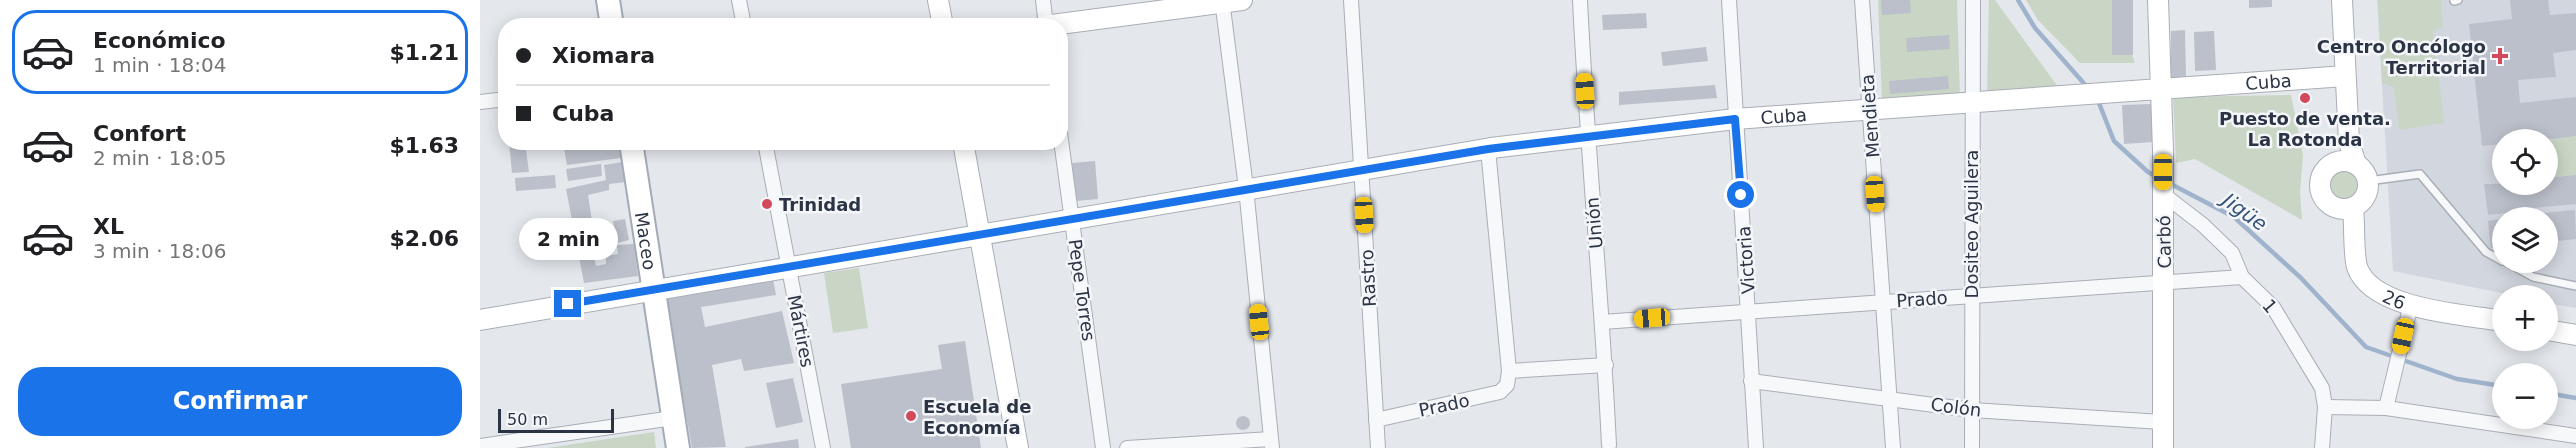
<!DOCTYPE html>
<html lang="es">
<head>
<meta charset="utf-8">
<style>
  body { margin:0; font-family:"DejaVu Sans",sans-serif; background:#f6f6f6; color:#202124; height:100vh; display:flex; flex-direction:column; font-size:22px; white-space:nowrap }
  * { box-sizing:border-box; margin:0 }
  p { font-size:20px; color:#757577 }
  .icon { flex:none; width:33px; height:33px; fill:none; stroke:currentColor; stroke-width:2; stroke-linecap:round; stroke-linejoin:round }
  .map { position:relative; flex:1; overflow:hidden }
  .details { display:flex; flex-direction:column; background:#fff; width:480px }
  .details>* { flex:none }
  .guide { position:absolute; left:18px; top:18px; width:570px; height:132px; border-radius:24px; box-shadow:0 3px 15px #0003; display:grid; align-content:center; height:132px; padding:0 18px; background:#fff }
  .fabs { position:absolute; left:2012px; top:129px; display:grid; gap:12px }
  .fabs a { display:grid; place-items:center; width:66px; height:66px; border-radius:50%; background:#fff; box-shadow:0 3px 15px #0003; font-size:30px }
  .scale { position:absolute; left:18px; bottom:15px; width:116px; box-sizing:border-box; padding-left:6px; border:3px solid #2b3445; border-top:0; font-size:16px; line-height:21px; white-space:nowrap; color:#2b3445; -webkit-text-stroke:4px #f4f6f9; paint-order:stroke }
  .end { position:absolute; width:27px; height:27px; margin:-14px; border:8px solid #1a73e8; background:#fff; box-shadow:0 0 0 3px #fff }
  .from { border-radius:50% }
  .bubble { position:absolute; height:42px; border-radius:21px; background:#fff; box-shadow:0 3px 15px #0003; font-size:20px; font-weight:700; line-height:42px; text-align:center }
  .car { position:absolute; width:18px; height:36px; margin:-18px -9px; border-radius:8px; box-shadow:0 0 4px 2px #0007; background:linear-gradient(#f5c518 24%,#345 0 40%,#f5c518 0 76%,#345 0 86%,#f5c518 0) }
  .guide b { display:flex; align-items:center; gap:21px; height:57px; font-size:22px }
  .guide b+b { border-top:2px solid #e0e0e0 }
  .guide i { width:15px; height:15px; background:#202124 }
  ul { padding:10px 0 0; list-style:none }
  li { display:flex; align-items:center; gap:18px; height:84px; margin:0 12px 9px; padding:0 6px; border:3px solid transparent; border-radius:24px }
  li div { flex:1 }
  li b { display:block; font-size:22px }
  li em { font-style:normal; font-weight:700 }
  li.on { border-color:#1a73e8 }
  li>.icon { width:54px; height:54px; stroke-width:1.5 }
  .cta { display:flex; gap:12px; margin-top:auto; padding:12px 18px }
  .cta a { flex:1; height:69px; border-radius:24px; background:#1a73e8; color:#fff; font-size:24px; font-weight:700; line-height:69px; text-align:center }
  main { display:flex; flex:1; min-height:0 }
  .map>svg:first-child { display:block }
</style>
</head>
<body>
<main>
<section class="details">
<ul>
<li class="on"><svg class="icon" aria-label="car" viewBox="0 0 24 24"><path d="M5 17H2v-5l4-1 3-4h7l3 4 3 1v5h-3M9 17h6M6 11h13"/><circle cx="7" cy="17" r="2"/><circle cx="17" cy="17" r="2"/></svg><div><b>Económico</b><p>1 min · 18:04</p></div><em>$1.21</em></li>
<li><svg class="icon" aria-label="car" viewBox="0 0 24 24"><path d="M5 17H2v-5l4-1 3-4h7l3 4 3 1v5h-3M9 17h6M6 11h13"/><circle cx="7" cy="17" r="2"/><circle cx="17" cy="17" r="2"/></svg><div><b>Confort</b><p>2 min · 18:05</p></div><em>$1.63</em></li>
<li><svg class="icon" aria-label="car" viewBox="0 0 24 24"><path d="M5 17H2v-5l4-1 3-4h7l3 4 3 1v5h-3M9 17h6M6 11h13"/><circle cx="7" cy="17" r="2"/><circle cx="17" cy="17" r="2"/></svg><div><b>XL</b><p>3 min · 18:06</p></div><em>$2.06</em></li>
</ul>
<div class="cta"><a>Confirmar</a></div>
</section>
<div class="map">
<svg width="2096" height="448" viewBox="0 0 2096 448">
  <rect width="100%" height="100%" fill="#e4e7ec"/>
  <path fill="#d2d6de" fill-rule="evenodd" d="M 1897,0 L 2096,0 L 2096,308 L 2067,303 L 2067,296 L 2031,295 L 1913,271 ZM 2022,140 L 2067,140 L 2067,184 L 2022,184 ZM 2022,218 L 2067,218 L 2067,262 L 2022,262 Z"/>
  <g fill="#c9d6c5">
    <path d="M 1398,0 L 1477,0 L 1480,97 L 1402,103 Z"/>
    <path d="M 1509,0 L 1515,0 L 1581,91 L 1507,95 Z"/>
    <path d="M 1546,0 L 1632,0 L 1655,63 L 1600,63 L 1558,20 Z"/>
    <path d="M 1898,0 L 1961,0 L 1963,27 L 1953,31 L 1964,123 L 1919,130 L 1914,87 L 1902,83 Z"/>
    <path d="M 1811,95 L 1823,155 L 1820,192 L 1822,220 L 1715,159 L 1696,163 L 1693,97 Z"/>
    <path d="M 2096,136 L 2096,175 L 2067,178 L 2067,140 Z"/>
    <circle cx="1864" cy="185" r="16"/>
    <path d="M 379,268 L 388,328 L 353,333 L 344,273 Z"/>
    <path d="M 174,432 L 176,448 L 67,448 Z"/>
  </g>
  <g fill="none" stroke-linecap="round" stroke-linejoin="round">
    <g stroke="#9fb4cc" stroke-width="4.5">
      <path d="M 1538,0 L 1555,28 L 1608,88"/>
      <path d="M 1617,98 L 1634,141 L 1668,172 L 1677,177"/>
      <path d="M 1687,182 L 1754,217 L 1821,278 L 1886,347 L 1977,379 L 2022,386"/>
      <path d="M 2067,393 L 2096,398"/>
    </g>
  </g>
  <g fill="#bbc0ca">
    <path d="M 1401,0 L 1430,0 L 1431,13 L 1402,15 Z"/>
    <rect x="1632" y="0" width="21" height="55"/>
    <path d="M 1769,0 L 1792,0 L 1792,7 L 1769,8 Z"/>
    <path d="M 2030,0 L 2068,0 L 2070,15 L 2096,13 L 2096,50 L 2073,53 L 2076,77 L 2038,80 L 2040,103 L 2096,97 L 2096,136 L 2063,140 L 2022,140 L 2022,144 L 2002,146 L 1989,24 L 2032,19 Z"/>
    <path d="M 1166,13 L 1167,28 L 1123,30 L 1122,15 Z"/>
    <path d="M 1705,30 L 1706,78 L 1691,78 L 1691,31 Z"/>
    <path d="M 1734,31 L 1736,70 L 1715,71 L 1714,32 Z"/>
    <path d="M 1469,35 L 1470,49 L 1427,52 L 1426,38 Z"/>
    <path d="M 1226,47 L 1228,61 L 1183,66 L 1181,52 Z"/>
    <path d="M 1468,76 L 1469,89 L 1410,94 L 1409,81 Z"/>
    <path d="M 1235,85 L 1237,98 L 1139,105 L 1139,92 Z"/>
    <path d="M 1671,104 L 1673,142 L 1644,144 L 1642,105 Z"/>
    <path d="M 29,142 L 45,142 L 49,172 L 32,173 Z"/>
    <path d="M 121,142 L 139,142 L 141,158 L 87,165 L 84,148 Z"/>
    <path d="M 615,161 L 618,199 L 596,201 L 592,163 Z"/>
    <path d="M 143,162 L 146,182 L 129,184 L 129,190 L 108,195 L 116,247 L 121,246 L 123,256 L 114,258 L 116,266 L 126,264 L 126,256 L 138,254 L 137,245 L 154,244 L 158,276 L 104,283 L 86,189 L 126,180 L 124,165 Z"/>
    <path d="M 121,164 L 122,176 L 88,181 L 86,169 Z"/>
    <path d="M 75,175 L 76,188 L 36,191 L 35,178 Z"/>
    <path d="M 2096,175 L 2096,204 L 2053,208 L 2053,214 L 2095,210 L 2096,239 L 2067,242 L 2067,218 L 2036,218 L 2036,212 L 2008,215 L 2004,184 L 2067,184 L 2067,178 Z"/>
    <path d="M 145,219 L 149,240 L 137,243 L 133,221 Z"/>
    <path d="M 2022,219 L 2022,247 L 2011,248 L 2008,221 Z"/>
    <path d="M 293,279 L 296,295 L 221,307 L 225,327 L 302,311 L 314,363 L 264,371 L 261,359 L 232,365 L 246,447 L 212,448 L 185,297 Z"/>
    <path d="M 485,341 L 501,448 L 371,448 L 361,384 L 462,369 L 458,345 Z"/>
    <path d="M 313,378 L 323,422 L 296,428 L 286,383 Z"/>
    <circle cx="763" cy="423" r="7"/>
    <path d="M 318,439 L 319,448 L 265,448 L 265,447 Z"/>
  </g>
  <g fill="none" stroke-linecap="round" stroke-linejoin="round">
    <defs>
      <g id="lane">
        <path d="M 1974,1 L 1978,0"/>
        <path d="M 1888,181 L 1940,174 L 2006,252 L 2022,261"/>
        <path d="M 2026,262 L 2053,277 L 2096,286"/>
      </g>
      <g id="street">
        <path d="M 259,0 L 264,26"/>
        <path d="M 563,0 L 566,26"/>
        <path d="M 742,0 L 766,188 L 792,448"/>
        <path d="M 871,0 L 898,448"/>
        <path d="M 1100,0 C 1107,149 1122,297 1129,445"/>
        <path d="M 1249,0 L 1276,448"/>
        <path d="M 1382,0 L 1413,448"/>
        <path d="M 0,102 L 26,99"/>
        <path d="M 580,133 L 623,448"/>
        <path d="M 285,142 L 343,448"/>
        <path d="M 1008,149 L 1029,371"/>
        <path d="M 1683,194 L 1723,225 L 1752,253 L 1762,277 L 1793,307 L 1842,388 L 1845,407 L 1842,448"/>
        <path d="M 1122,322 L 1762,277"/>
        <path d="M 1271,381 L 1492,410 L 1682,422"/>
        <path d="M 1845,407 L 1906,408 L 2096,436"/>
        <path d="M 1906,408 L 1931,304"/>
        <path d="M 896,420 L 1020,392 L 1027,385 L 1029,371 L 1126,365"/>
        <path d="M 0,446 L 193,418"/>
        <path d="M 647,448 L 791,439"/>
        <path d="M 1492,448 L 1493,0"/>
      </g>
      <g id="secondary">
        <path d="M 458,0 L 463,26"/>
        <path d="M 1678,0 L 1683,151 L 1683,448"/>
        <path d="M 1862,0 L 1869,142 L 1876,164"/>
        <path d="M 564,26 L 762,0"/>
        <path d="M 483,142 L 538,448"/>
        <circle cx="1864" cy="185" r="24"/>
        <path id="s1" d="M 1873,208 C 1875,225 1873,252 1877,267 C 1892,310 1983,314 2022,321"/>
        <path id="s2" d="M 0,320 L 1011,148 L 1255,119 L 1865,76"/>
        <path d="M 2067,330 L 2096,335"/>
      </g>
      <g id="primary">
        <path d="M 128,0 L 132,26"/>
        <path id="s3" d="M 151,142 L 198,448"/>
      </g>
    </defs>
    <use href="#lane" stroke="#a9aeb7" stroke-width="10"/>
    <use href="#street" stroke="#a9aeb7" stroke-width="16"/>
    <use href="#secondary" stroke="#a9aeb7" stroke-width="22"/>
    <use href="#primary" stroke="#a3abb8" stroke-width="26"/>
    <use href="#lane" stroke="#f7f8fa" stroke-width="7"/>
    <use href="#street" stroke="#f7f8fa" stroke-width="14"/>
    <use href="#secondary" stroke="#fff" stroke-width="20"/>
    <use href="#primary" stroke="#fff" stroke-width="22"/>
  </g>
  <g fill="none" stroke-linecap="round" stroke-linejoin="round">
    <path stroke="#1a73e8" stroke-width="8" d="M 88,304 L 1008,149 L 1255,119 L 1261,195"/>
  </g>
  <g fill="#d1495b" stroke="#f4f6f9" stroke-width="2">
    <path d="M2017 47h6v6h6v6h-6v6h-6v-6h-6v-6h6z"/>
    <circle cx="1825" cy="98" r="6"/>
    <circle cx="287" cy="204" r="6"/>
    <circle cx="431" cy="416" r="6"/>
  </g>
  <g text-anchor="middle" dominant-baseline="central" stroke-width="5" stroke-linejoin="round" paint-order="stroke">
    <g font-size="18" font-weight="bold" fill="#2b3445" stroke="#f4f6f9" text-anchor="start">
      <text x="2006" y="46" text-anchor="end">Centro Oncólogo<tspan x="2006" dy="21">Territorial</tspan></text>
      <text x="1825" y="118" text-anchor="middle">Puesto de venta.<tspan x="1825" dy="21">La Rotonda</tspan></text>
      <text x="299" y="204">Trinidad</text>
      <text x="443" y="406">Escuela de<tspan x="443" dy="21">Economía</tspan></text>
    </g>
    <g font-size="18" fill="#2b3445" stroke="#f4f6f9">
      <text stroke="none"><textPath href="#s2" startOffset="1806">Cuba</textPath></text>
      <text stroke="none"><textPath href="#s2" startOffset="1320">Cuba</textPath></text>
      <text transform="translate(1390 116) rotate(-94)">Mendieta</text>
      <text transform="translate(1114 223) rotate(-95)">Unión</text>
      <text transform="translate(1491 224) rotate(-90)">Dositeo Aguilera</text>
      <text stroke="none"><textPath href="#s3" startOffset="100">Maceo</textPath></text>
      <text transform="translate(1684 242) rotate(-91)">Carbó</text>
      <text transform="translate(1266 260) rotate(-94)">Victoria</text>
      <text transform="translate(888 278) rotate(-93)">Rastro</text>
      <text transform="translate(602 290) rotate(82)">Pepe Torres</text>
      <text stroke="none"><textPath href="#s1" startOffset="110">26</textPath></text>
      <text transform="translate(1442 299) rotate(-4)">Prado</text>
      <text transform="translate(1790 306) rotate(50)">1</text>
      <text transform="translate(321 331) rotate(79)">Mártires</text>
      <text transform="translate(964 405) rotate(-12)">Prado</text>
      <text transform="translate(1476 407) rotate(7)">Colón</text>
    </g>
    <g font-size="20" font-style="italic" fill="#34527a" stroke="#f4f6f9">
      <text transform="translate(1765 212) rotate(36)">Jigüe</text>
    </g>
  </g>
</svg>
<div class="fabs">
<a><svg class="icon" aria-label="locate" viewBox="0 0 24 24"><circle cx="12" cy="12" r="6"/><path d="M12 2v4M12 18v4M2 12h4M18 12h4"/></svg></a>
<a><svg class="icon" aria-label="layers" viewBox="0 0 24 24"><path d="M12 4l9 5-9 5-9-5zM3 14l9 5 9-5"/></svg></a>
<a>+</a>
<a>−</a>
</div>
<div class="scale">50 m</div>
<i class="end from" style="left:1261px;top:195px"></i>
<i class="end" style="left:88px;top:304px"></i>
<div class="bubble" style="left:39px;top:218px;width:99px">2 min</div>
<i class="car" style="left:1105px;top:91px;rotate:357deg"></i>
<i class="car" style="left:1683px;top:172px;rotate:180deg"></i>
<i class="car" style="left:1395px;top:194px;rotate:176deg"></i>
<i class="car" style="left:884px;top:215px;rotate:177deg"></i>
<i class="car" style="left:1172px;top:318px;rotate:266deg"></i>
<i class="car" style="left:779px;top:322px;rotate:354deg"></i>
<i class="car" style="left:1923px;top:336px;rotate:192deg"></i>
<div class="guide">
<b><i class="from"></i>Xiomara</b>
<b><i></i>Cuba</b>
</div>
</div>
</main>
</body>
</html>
